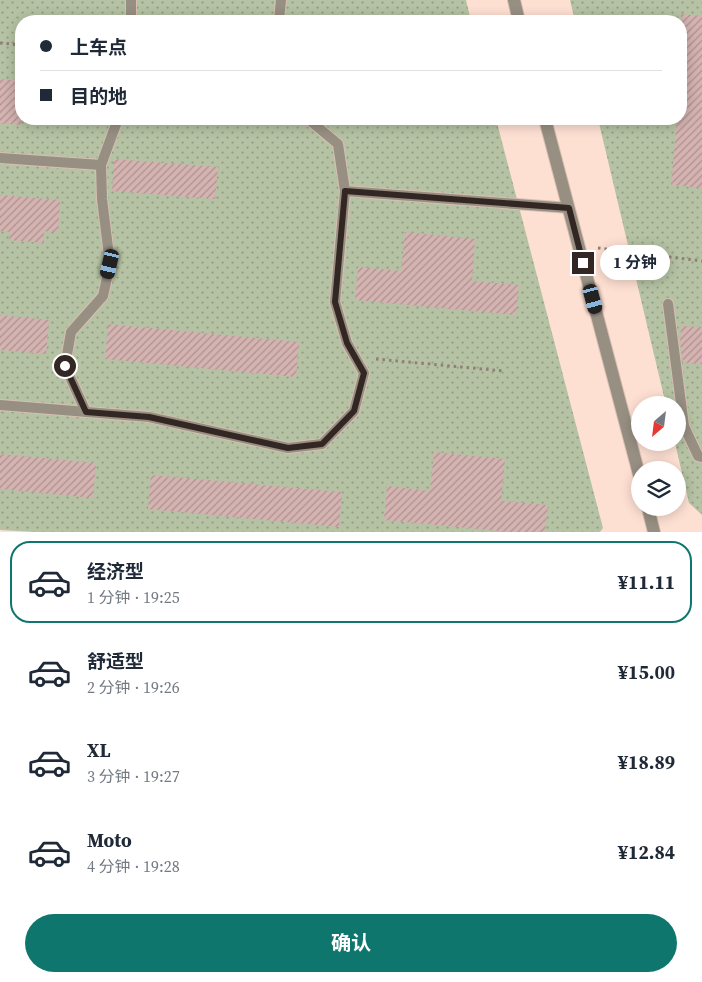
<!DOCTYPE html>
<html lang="zh">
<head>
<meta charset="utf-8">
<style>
  body { margin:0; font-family:"Source Serif 4","Noto Sans SC",serif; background:#f2f2f3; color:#1f2937; height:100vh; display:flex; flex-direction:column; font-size:19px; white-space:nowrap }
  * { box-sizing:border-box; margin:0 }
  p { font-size:16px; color:#747a83 }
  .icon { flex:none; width:28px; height:28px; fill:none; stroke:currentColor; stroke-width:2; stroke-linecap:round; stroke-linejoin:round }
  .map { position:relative; height:532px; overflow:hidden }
  .side { display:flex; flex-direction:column; background:#fff; flex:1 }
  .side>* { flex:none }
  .guide { position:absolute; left:15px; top:15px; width:672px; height:110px; border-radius:20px; box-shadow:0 2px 12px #0003; display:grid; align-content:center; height:110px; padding:0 25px; background:#fff }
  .needle { width:32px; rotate:208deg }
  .tools { position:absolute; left:631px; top:396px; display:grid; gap:10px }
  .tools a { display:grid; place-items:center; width:55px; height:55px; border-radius:50%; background:#fff; box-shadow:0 2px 12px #0003; font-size:25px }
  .end { position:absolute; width:22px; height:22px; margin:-11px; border:6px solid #322722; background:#fff; box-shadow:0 0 0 2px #fff }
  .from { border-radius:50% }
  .bubble { position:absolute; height:35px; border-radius:18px; background:#fff; box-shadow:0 2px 12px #0003; font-size:16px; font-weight:700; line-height:35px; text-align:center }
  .car { position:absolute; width:15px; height:30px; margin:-15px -8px; border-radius:6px; box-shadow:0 0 4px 1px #0007; background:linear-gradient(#222 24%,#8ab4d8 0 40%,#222 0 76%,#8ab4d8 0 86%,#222 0) }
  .guide b { display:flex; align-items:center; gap:18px; height:48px; font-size:19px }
  .guide b+b { border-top:1px solid #e0e1e3 }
  .guide i { width:12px; height:12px; background:#1f2937 }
  ul { padding:9px 0 0; list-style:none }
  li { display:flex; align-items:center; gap:15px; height:82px; margin:0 10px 8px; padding:0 15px; border:2px solid transparent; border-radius:20px }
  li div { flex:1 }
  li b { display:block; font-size:19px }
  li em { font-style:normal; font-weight:700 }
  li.current { border-color:#0f766e }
  li>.icon { width:45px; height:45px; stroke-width:1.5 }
  .primary-button { display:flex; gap:10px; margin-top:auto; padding:10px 25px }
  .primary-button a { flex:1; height:58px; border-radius:30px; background:#0f766e; color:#fff; font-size:20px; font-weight:700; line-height:58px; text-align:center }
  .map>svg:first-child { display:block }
</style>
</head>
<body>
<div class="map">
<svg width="702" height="532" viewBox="0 0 702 532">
  <defs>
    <pattern id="grass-dots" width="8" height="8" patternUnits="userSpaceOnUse" patternTransform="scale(1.25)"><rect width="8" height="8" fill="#b5c2a3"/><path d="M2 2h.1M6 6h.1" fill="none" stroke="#949e84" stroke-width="1.8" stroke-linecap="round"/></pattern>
    <pattern id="building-hatch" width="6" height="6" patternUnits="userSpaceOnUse" patternTransform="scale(1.25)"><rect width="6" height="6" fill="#d4b3b1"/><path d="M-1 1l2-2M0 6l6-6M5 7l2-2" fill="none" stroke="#ad9290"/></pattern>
  </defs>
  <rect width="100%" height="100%" fill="#fee0d3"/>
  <g fill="url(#grass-dots)">
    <path d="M 0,0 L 466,0 L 471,21 L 21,21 L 21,119 L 496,119 L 603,528 L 600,532 L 35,532 L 0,530 Z"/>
    <path d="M 570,0 L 702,0 L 702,515 L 689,503 L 675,443 L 678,442 L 678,405 L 666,405 L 598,119 L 681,119 L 681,21 L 575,21 Z"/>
  </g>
  <g fill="url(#building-hatch)">
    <path d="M 681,14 L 702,16 L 702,188 L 671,185 L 677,119 L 681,119 Z"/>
    <path d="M 0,79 L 21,81 L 21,125 L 0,123 Z"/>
    <path d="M 114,159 L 218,167 L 215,199 L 112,191 Z"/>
    <path d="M 0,195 L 60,200 L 58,233 L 44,231 L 44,243 L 9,240 L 10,232 L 0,231 Z"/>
    <path d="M 405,232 L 475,239 L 472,281 L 519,285 L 516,315 L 355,300 L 358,267 L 401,271 Z"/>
    <path d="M 0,315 L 49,320 L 46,354 L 0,350 Z"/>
    <path d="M 108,324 L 299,342 L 296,377 L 105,359 Z"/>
    <path d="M 681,326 L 702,327 L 702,364 L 683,363 L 680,342 Z"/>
    <path d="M 434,452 L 505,459 L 501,501 L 548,505 L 545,532 L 511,532 L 384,520 L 387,486 L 430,491 Z"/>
    <path d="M 0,454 L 96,463 L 93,498 L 0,489 Z"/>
    <path d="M 151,475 L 342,492 L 339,527 L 148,509 Z"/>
  </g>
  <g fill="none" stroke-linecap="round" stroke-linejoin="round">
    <defs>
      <g id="service">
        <path d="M 131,21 L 131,0"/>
        <path d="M 279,21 L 281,0"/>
        <path d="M 308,119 L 338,144 L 345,191 L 569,208"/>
        <path d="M 0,158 L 101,165"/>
        <path d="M 668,304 L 684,426 L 698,456 L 702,457"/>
        <path d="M 0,405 L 149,417 L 288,448 L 322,444 L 354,411 L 364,373 L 347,343 L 335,302 L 345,191"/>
        <path d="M 86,412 L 65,366 L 71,332 L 103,296 L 110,264 L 102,199 L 101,165 L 118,119"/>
      </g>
      <g id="minor">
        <path d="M 514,0 L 519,21"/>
        <path d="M 545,119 L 640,478"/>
        <path d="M 648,508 L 654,532"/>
      </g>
    </defs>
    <use href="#service" stroke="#d9bfb3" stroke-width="12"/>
    <use href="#minor" stroke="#d9bfb3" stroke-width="14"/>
    <g stroke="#927e75" stroke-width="3" stroke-dasharray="2.5 4" stroke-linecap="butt">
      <path d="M 0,43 L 21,45"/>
      <path d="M 598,248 L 702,261"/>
      <path d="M 376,359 L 504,371"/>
    </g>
    <use href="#service" stroke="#978f82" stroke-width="10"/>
    <use href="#minor" stroke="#978f82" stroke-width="12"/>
  </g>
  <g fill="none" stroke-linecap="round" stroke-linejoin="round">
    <path stroke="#322722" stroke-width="6" d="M 65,366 L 86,412 L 149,417 L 288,448 L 322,444 L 354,411 L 364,373 L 347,343 L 335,302 L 345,191 L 569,208 L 583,263"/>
  </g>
</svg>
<div class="tools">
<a><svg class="needle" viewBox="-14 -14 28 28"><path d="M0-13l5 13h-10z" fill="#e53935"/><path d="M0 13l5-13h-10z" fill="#747a83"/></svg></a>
<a><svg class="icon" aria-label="layers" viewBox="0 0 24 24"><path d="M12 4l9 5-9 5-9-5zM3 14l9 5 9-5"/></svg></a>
</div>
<i class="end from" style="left:65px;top:366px"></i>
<i class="end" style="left:583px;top:263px"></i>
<div class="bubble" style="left:600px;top:245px;width:70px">1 分钟</div>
<i class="car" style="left:110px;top:264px;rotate:193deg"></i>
<i class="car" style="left:593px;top:299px;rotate:165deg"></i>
<div class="guide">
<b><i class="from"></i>上车点</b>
<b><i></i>目的地</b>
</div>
</div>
<section class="side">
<ul>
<li class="current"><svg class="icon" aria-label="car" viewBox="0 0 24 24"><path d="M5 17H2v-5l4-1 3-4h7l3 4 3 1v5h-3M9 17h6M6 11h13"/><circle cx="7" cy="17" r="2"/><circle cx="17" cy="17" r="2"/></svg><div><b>经济型</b><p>1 分钟 · 19:25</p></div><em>¥11.11</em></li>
<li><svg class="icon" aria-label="car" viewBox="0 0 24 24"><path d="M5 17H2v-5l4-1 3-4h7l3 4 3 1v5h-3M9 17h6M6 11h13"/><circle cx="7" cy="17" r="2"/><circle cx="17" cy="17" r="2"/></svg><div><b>舒适型</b><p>2 分钟 · 19:26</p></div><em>¥15.00</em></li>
<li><svg class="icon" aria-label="car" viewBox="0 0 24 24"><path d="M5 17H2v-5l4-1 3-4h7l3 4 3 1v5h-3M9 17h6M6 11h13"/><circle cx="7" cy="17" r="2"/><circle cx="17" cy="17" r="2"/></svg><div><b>XL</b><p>3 分钟 · 19:27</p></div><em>¥18.89</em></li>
<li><svg class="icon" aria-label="car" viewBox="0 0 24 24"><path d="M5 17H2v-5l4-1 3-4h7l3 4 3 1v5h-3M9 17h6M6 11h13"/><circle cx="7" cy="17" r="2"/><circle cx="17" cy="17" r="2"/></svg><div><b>Moto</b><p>4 分钟 · 19:28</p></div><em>¥12.84</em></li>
</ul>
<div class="primary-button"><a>确认</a></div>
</section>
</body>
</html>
